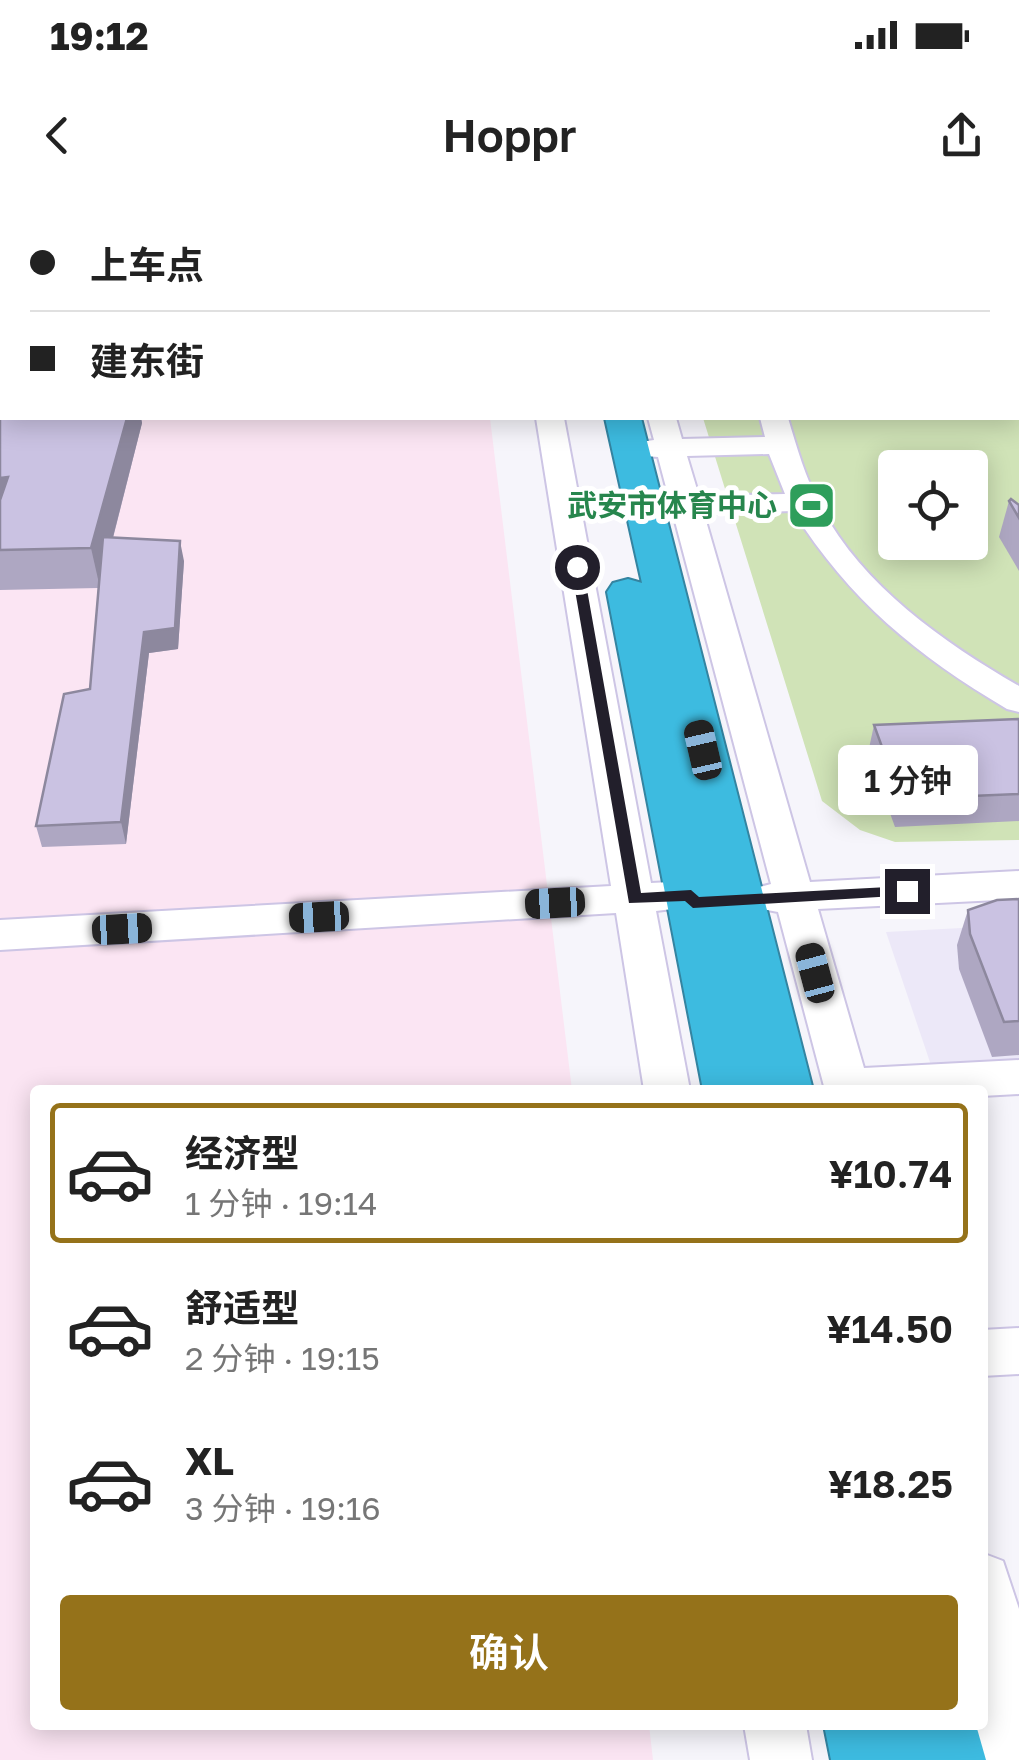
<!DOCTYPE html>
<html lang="zh">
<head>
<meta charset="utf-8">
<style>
  body { margin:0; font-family:"Golos Text","Noto Sans SC",sans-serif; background:#f2f2f2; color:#222; height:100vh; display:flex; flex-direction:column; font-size:38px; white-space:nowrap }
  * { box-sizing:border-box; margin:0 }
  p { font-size:32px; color:#767676 }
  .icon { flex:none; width:55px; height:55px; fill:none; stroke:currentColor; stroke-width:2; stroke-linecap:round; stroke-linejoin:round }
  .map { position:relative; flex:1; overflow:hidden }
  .side { position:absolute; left:30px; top:885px; width:958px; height:645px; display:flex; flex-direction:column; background:#fff; border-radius:10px; box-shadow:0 5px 25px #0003 }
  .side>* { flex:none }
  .hud { position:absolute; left:0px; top:0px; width:1020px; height:220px; box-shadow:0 5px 25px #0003; display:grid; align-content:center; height:220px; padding:0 30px; background:#fff }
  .tools { position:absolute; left:878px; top:250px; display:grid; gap:20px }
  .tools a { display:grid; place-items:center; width:110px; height:110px; border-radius:10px; background:#fff; box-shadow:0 5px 25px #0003; font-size:50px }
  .end { position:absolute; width:45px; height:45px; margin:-22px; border:12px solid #221f2b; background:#fff; box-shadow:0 0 0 5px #fff }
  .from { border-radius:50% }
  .bubble { position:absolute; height:70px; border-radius:10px; background:#fff; box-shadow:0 5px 25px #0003; font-size:32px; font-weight:600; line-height:70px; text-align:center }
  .car { position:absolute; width:30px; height:60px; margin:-30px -15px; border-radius:12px; box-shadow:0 0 8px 2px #0007; background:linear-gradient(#222 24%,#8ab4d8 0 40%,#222 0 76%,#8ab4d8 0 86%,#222 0) }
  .hud b { display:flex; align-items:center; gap:35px; height:95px; font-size:38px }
  .hud b+b { border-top:2px solid #e0e0e0 }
  .hud i { width:25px; height:25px; background:#222 }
  ul { padding:18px 0 0; list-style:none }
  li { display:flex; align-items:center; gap:30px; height:140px; margin:0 20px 15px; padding:0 10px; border:5px solid transparent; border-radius:10px }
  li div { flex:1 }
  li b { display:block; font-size:38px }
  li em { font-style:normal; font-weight:600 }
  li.selected { border-color:#95721a }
  li>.icon { width:90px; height:90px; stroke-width:1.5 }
  .button { display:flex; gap:20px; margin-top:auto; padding:20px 30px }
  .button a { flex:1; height:115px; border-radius:10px; background:#95721a; color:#fff; font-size:40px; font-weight:600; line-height:115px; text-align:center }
  .status { display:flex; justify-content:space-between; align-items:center; height:70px; padding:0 50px; background:#fff; direction:ltr }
  .status svg { height:28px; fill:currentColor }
  header { display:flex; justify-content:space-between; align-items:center; height:130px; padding:0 30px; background:#fff; font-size:45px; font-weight:600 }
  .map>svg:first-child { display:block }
</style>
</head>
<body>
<div class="status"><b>19:12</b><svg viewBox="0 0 49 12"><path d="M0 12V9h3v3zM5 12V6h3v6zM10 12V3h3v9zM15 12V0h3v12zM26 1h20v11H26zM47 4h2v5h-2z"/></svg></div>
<header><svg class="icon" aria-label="back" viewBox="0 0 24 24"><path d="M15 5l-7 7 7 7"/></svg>Hoppr<svg class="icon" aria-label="share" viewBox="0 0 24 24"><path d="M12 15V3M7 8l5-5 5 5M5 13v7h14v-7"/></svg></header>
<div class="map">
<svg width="1019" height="1560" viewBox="0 0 1019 1560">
  <rect width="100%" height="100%" fill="#f6f5fb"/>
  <path fill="#ece8f8" d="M 1019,725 L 1019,869 L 934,874 L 886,732 Z"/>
  <path fill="#fbe5f3" d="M 0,0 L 464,0 L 2,2 L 2,218 L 490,218 L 572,890 L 35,890 L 35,1525 L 649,1525 L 653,1560 L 0,1560 Z"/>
  <path fill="#d0e3b7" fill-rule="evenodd" d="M 637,0 L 1019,0 L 1019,640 L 895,642 L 860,630 L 822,601 L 703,218 L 1018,218 L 1018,2 ZM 895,268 L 970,268 L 970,342 L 895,342 Z"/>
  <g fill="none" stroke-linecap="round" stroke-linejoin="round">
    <defs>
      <g id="minor">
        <rect x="501" y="0" width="22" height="2"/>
        <path d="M 590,0 L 612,0 L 613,2 L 591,2 Z"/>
        <path d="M 768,0 L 790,0 L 791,2 L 769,2 Z"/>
        <path d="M 925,0 L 947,0 L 948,2 L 926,2 Z"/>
        <path d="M 536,218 L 564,218 L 651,683 L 691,681 L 705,685 L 711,695 L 705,705 L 656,711 L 690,890 L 644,890 L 616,713 L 0,750 L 0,720 L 611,686 Z"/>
        <path d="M 648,218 L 676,218 L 682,239 L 765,237 L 760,218 L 788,218 C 797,248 805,277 820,305 C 861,385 943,442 1019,486 L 1019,512 L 1007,509 C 916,455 850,401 793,311 L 704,314 L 810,682 L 1019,671 L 1019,699 L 818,709 L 864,868 L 1019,860 L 1019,894 L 982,896 L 982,890 L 825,890 L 778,712 L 756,708 L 750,698 L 756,688 L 771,684 L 658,257 L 634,255 L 630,249 L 634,243 L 654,240 ZM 769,254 L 785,294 L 699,296 L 687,256 Z"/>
        <path d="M 1019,1128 L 1019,1174 L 982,1176 L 982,1130 Z"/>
        <path d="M 982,1353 L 1003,1361 L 1019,1409 L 1019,1560 L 917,1560 L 909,1541 L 916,1525 L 982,1525 L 982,1507 L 986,1506 L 982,1493 Z"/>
        <path d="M 744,1525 L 806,1525 L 812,1560 L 750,1560 Z"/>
      </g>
      <g id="highway">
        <path d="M 556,0 L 584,0 L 585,2 L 557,2 Z"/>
        <path d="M 605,218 L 641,218 L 813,890 L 703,890 L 607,392 L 613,383 L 628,379 L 642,383 Z"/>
        <path d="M 824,1525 L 976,1525 L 986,1560 L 831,1560 Z"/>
      </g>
    </defs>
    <use href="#minor" stroke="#cdc5e5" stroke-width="4"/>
    <use href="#highway" stroke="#3484a1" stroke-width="4"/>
    <use href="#minor" fill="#fff" fill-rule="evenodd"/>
    <use href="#highway" fill="#3dbbe0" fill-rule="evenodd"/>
  </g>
  <g fill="#aea7c2">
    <path d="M 0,189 L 2,218 L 141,218 L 142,223 L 113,338 L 184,361 L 178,449 L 149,453 L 126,644 L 42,647 L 36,626 L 90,489 L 98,388 L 0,390 Z"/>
    <path d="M 1009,301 L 1019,305 L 1019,371 L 999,337 Z"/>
    <path d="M 1019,519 L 1019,621 L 895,627 L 868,553 L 874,525 Z"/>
    <path d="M 1019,699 L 1019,855 L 992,857 L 959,769 L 957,745 L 968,710 Z"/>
  </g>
  <g fill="#8d889e">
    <rect x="1018" y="124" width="1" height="31"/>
    <path d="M 127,218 L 141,218 L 142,223 L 100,388 L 91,348 Z"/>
    <path d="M 8,277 L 0,320 L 0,278 Z"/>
    <path d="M 180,341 L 184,361 L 178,449 L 149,453 L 126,644 L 121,622 L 144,432 Z"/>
  </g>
  <g fill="#cac2e2" stroke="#8d889e" stroke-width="2.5">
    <rect x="1018" y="46" width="1" height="78"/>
    <path d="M 0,189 L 2,189 L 2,218 L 127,218 L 91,348 L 0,350 L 0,300 L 8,277 L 0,278 Z"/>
    <path d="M 1011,299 L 1019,305 L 1019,318 L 1009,301 Z"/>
    <path d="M 103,337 L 180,341 L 175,428 L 144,432 L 121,622 L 36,626 L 64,494 L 90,489 Z"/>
    <path d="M 1019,519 L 1019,594 L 901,599 L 874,525 Z"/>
    <path d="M 1019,699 L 1019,821 L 1004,822 L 970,734 L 968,710 L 997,700 Z"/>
  </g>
  <path fill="#221f2b" d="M 577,363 L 583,367 L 641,693 L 691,690 L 699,697 L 907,686 L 912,687 L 912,695 L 693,708 L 685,701 L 629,703 L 571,367 Z"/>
  <defs>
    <symbol id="stadium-square" viewBox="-11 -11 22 22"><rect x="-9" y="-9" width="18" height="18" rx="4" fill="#2e9e5b" stroke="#fff"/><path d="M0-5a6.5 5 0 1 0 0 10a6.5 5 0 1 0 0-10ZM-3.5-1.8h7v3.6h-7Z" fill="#fff"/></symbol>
  </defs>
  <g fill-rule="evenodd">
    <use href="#stadium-square" x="784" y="278" width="55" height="55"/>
  </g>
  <g text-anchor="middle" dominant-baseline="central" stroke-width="10" stroke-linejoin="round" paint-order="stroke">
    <g font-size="30" font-weight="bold" fill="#27864d" stroke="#fff" text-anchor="end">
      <text x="777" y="305">武安市体育中心</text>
    </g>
  </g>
</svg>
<div class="tools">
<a><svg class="icon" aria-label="locate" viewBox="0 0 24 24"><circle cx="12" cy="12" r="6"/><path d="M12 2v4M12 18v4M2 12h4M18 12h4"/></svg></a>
</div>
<i class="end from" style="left:577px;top:367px"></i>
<i class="end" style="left:907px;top:691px"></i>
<div class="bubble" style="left:838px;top:545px;width:140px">1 分钟</div>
<i class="car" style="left:703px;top:550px;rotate:347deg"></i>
<i class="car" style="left:555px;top:703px;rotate:267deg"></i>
<i class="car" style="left:319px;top:717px;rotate:267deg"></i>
<i class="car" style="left:122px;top:729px;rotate:87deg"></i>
<i class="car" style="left:815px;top:773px;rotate:345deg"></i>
<div class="hud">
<b><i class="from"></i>上车点</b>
<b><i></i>建东街</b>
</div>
<section class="side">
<ul>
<li class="selected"><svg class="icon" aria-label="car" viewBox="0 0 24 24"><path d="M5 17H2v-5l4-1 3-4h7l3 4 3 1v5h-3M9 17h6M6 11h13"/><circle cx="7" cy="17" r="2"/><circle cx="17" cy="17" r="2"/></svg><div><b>经济型</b><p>1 分钟 · 19:14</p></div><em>¥10.74</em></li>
<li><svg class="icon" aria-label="car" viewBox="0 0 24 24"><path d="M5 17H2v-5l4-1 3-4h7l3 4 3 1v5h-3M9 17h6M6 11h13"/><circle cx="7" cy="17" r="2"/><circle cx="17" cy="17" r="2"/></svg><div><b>舒适型</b><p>2 分钟 · 19:15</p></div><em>¥14.50</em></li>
<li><svg class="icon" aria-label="car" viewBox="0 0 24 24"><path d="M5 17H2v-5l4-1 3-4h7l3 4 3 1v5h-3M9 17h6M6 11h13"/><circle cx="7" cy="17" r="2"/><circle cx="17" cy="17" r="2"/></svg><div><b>XL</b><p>3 分钟 · 19:16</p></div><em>¥18.25</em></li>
</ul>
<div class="button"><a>确认</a></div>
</section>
</div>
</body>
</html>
